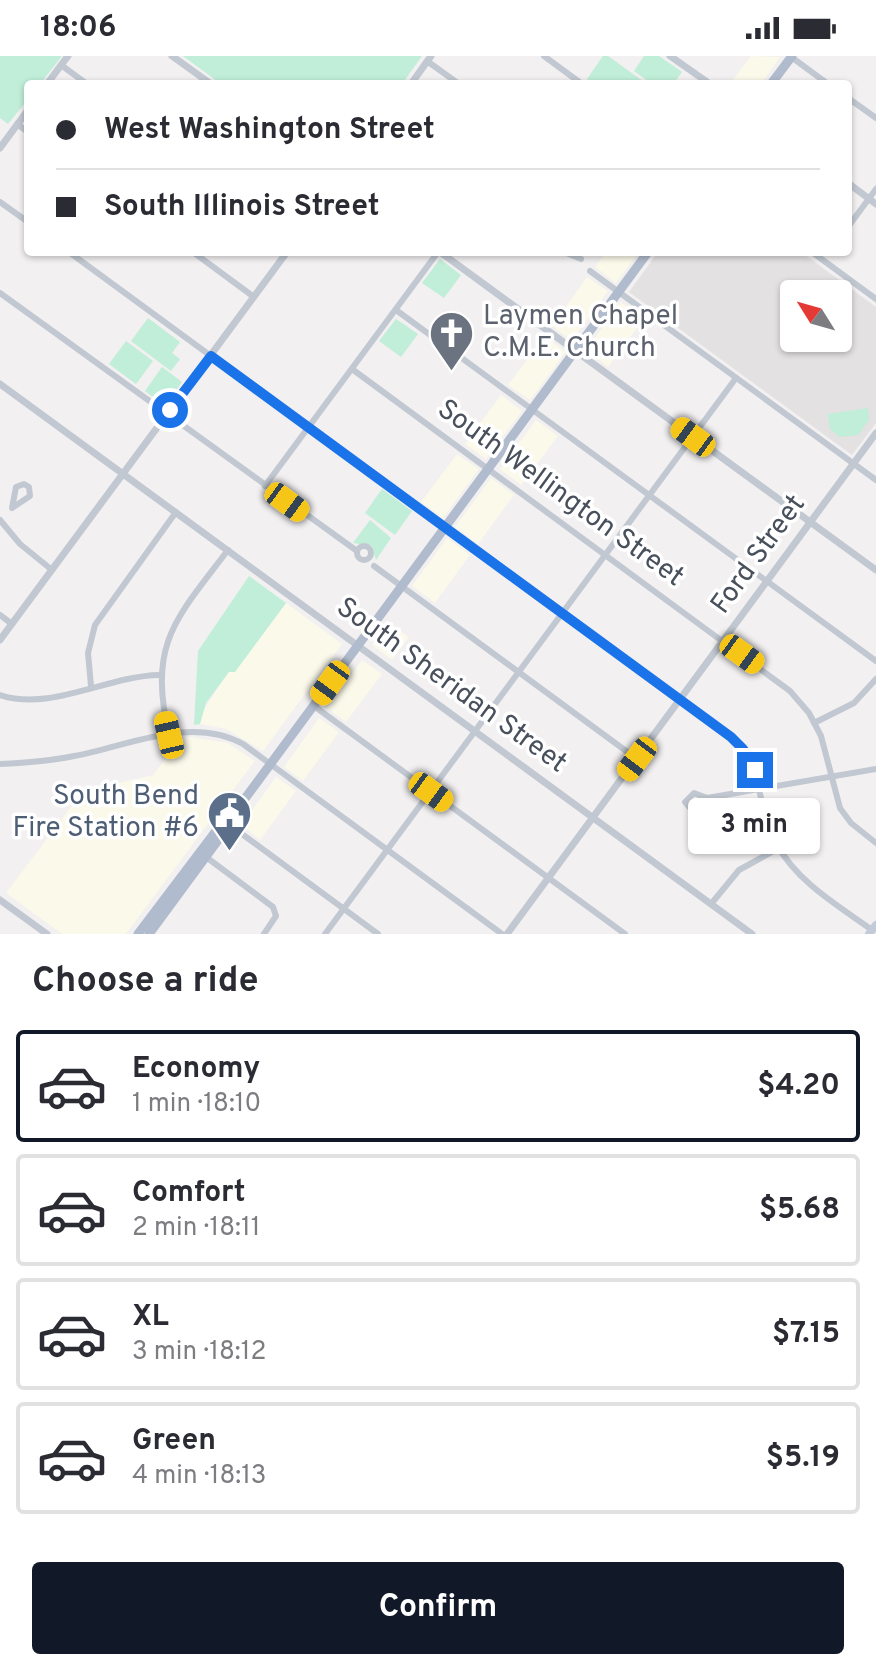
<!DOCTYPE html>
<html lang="en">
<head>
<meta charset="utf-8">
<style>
  body { margin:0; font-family:Overpass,sans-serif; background:#f2f2f3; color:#2b2b33; height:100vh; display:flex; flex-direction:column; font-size:30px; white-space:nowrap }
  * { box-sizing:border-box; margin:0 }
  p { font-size:26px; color:#7c7c81 }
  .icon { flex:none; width:44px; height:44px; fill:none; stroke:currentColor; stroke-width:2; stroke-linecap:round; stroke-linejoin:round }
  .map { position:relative; height:878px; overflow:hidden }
  .drawer { display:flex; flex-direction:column; background:#fff; flex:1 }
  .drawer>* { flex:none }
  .guide { position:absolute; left:24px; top:24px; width:828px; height:176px; border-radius:8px; box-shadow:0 2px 6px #0004; display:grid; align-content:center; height:176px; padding:0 32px; background:#fff }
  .needle { width:52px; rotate:307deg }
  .controls { position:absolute; left:780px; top:224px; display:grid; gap:16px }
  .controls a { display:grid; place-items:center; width:72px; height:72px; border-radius:8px; background:#fff; box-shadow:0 2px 6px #0004; font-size:40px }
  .end { position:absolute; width:36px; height:36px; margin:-18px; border:10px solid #1a73e8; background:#fff; box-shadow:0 0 0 4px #fff }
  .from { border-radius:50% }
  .bubble { position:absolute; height:56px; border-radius:8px; background:#fff; box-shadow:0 2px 6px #0004; font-size:26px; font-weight:700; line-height:56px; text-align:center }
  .car { position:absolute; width:24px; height:48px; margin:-24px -12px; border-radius:10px; box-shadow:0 0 6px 2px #0007; background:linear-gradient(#f5c518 24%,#345 0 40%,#f5c518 0 76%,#345 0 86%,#f5c518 0) }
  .guide b { display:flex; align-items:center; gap:28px; height:76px; font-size:30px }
  .guide b+b { border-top:2px solid #e1e1e2 }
  .guide i { width:20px; height:20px; background:#2b2b33 }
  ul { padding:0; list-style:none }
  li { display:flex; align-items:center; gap:24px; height:112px; margin:0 16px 12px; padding:0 16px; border:4px solid #e1e1e2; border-radius:8px }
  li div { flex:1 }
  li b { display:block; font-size:30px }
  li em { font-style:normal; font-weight:700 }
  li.selected { border-color:#111827 }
  li>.icon { width:72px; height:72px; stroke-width:1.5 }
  h2 { padding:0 32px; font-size:36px; line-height:96px }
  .button { display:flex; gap:16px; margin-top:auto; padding:16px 32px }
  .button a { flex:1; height:92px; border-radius:8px; background:#111827; color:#fff; font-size:32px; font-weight:700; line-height:92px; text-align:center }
  .status { display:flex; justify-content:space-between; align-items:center; height:56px; padding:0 40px; background:#fff; direction:ltr }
  .status svg { height:22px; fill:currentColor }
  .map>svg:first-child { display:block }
</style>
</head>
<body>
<div class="status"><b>18:06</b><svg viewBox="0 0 49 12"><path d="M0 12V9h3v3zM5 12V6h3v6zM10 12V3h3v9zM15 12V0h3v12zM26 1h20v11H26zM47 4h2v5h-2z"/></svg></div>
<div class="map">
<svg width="876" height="878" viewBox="0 0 876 878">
  <rect width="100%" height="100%" fill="#f2f0f0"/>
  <g fill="#fbf9ea">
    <path d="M 751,0 L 780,1 L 761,28 L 730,28 Z"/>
    <path d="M 606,196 L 639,196 L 616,227 L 595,211 Z"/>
    <path d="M 587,221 L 608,235 L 572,285 L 552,270 Z"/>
    <path d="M 621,246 L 644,263 L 608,311 L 586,294 Z"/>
    <path d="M 545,280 L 566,296 L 530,344 L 508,329 Z"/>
    <path d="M 501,339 L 522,355 L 486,403 L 465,388 Z"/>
    <path d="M 536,364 L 558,380 L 521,429 L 500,413 Z"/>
    <path d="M 457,398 L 479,413 L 443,462 L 421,446 Z"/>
    <path d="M 491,422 L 514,439 L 478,488 L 455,471 Z"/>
    <path d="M 447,482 L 470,499 L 435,547 L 412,530 Z"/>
    <path d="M 286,547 L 342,588 L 263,695 L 226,673 L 200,668 L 201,658 L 229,615 L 235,615 Z"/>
    <path d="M 386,565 L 409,581 L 392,604 L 372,589 Z"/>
    <path d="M 362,604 L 382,618 L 346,666 L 327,652 Z"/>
    <path d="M 319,662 L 339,676 L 303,725 L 284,711 Z"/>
    <path d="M 190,681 L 228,687 L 255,705 L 126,878 L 62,878 L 6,837 L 83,735 L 153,719 L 168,699 L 165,686 Z"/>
    <path d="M 276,721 L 296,735 L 260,784 L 241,769 Z"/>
  </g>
  <path fill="#e3e1e1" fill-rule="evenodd" d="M 658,196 L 801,196 L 876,251 L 876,367 L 852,399 L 629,236 ZM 794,238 L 838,238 L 838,282 L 794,282 Z"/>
  <g fill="#c0eed8">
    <path d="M 0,0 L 62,0 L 40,28 L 28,28 L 28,43 L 8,68 L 0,62 Z"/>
    <path d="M 183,0 L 422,0 L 402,28 L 221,28 Z"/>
    <path d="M 603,0 L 608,0 L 647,28 L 594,28 L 587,23 Z"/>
    <path d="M 644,0 L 659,0 L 682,16 L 673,28 L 652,28 L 634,15 Z"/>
    <path d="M 440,203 L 461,219 L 444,242 L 422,227 Z"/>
    <path d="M 148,262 L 180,286 L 172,297 L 180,303 L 171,315 L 131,285 Z"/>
    <path d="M 396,263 L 418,278 L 401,301 L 379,285 Z"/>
    <path d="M 126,285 L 153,305 L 136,328 L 109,308 Z"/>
    <path d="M 162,311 L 182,326 L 165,350 L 145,335 Z"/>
    <path d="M 868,352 L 869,364 L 858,379 L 840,381 L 830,373 L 828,358 Z"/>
    <path d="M 382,433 L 412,455 L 395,479 L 365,457 Z"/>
    <path d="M 370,464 L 391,482 L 376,504 L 372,490 L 353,487 Z"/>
    <path d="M 249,520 L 286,547 L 235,616 L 229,616 L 206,647 L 200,668 L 194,669 L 198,595 Z"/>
  </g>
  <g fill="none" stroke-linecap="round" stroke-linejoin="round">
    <g stroke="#c1c8d1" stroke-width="6">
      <path d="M 544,0 L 582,28"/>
      <path d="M 790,0 L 828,28"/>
      <path d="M 427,5 L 459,28"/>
      <path d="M 61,9 L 87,28"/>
      <path d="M 848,42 L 876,62"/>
      <path d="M 17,68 L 28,76"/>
      <path d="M 0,146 L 28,166"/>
      <path d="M 848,171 L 876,133"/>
      <path d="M 69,196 L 731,681 C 764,709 756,751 776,787 C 797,826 837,849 872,874"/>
      <path d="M 193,196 L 254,241"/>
      <path d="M 564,196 L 581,203"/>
      <path d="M 812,196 L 876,243"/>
      <path d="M 590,215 L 876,424"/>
      <path d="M 0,237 L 357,495"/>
      <path d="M 396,254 L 876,605"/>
      <path d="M 352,313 L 790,635 L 809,657 L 821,680 L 840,752 L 851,767 L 876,787"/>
      <path d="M 24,428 L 29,431 L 30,440 L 12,452 L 16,431 Z"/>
      <path d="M 265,430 L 438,196"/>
      <path d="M 0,464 L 20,488 L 52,514"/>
      <circle cx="364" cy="497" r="7"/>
      <path d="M 374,510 L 637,703"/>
      <path d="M 0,559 L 12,568"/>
      <path d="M 91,630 L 88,597 L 95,569 L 176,456"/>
      <path d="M 0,639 C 51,656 107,620 159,619"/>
      <path d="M 314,650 L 625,878"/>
      <path d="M 814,667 L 854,647 L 876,623"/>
      <path d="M 169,679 C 148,587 175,564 228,494"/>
      <path d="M 0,708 C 25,707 50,705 74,700 C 128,690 191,659 243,688 L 502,878"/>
      <path d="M 707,742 L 691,753 L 685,746 L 694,737 L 707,742 L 876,713"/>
      <path d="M 227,767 L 378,878"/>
      <path d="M 206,801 L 273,851 L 276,860 L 264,878"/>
      <path d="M 711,848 L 739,814 L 779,792"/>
      <path d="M 325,878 L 736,322"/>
    </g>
    <g stroke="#c1c8d1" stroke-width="7">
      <path d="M 172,0 L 211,28"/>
      <path d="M 670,0 L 710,28"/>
      <path d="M 47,28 L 68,0"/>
      <path d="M 411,28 L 431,0"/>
      <path d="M 0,92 L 28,54"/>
      <path d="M 848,127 L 876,148"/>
      <path d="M 440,196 L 876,514"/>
      <path d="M 0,328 L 752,878"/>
      <path d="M 0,584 L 287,196"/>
      <path d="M 0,844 L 47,878"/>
      <path d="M 507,878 L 876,377"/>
    </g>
    <path stroke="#c3cad8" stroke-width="8" d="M 869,878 L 876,869"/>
    <g stroke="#b0bbcd" stroke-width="9">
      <path d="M 771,28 L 792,0"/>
      <path d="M 138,878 L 219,771 L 227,767"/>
      <path d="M 149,878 L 224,776 L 227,767 L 648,196"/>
    </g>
  </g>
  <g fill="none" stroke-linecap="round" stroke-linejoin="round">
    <path stroke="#1a73e8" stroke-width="10" d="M 170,354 L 211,300 L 731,681 L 743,693 L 755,714"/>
  </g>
  <defs>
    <symbol id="church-pin" viewBox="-11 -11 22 30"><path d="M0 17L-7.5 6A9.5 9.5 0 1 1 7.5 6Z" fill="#6b7280" stroke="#fff"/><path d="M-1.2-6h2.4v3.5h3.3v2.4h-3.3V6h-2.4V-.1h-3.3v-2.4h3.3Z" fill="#fff"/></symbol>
    <symbol id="civic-pin" viewBox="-11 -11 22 30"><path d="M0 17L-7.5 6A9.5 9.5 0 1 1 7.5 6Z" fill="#5c6f8a" stroke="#fff"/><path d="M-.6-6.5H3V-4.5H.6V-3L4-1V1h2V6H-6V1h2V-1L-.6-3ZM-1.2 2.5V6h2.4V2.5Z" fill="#fff"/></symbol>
  </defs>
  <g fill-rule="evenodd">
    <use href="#church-pin" x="426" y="252" width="51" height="69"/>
    <use href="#civic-pin" x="204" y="732" width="51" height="69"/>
  </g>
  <g text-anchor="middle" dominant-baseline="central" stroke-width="7" stroke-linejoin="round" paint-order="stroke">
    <g font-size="28" fill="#5b616d" stroke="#fff" text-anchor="start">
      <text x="483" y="261">Laymen Chapel<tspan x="483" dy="32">C.M.E. Church</tspan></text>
    </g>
    <g font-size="28" fill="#48505c" stroke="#fff">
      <text transform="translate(560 438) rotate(36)">South Wellington Street</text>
      <text transform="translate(759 499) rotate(-54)">Ford Street</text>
      <text transform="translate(451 630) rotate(36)">South Sheridan Street</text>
    </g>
    <g font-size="28" fill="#4e5e75" stroke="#fff" text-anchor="end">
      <text x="199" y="741">South Bend<tspan x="199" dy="32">Fire Station #6</tspan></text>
    </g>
  </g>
</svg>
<div class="controls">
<a><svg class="needle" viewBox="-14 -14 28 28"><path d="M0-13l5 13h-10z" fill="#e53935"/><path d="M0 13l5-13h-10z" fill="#7c7c81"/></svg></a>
</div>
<i class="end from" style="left:170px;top:354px"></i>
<i class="end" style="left:755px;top:714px"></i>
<div class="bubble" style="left:688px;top:742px;width:132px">3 min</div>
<i class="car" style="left:693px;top:381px;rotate:306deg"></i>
<i class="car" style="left:287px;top:446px;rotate:126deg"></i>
<i class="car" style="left:742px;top:598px;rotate:126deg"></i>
<i class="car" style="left:330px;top:627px;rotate:216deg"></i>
<i class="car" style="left:169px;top:679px;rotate:347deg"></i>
<i class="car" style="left:637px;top:703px;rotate:217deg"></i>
<i class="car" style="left:431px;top:736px;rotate:126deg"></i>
<div class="guide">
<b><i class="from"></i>West Washington Street</b>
<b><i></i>South Illinois Street</b>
</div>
</div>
<section class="drawer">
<h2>Choose a ride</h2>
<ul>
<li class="selected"><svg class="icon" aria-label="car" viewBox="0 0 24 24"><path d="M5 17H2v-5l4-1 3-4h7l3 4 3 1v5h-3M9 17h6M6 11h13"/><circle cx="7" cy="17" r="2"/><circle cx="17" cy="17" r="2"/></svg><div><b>Economy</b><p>1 min · 18:10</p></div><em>$4.20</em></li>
<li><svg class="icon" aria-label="car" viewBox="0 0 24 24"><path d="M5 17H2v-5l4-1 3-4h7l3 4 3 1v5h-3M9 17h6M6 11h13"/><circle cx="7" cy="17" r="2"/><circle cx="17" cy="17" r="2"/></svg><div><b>Comfort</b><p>2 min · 18:11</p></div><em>$5.68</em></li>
<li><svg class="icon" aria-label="car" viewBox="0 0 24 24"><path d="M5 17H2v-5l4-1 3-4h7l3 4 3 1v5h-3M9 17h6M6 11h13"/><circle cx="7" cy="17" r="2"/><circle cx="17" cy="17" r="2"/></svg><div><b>XL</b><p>3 min · 18:12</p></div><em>$7.15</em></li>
<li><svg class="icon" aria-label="car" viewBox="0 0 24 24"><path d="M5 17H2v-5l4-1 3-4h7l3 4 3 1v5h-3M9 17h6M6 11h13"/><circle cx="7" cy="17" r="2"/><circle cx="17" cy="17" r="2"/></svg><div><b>Green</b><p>4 min · 18:13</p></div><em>$5.19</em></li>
</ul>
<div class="button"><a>Confirm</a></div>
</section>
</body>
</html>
